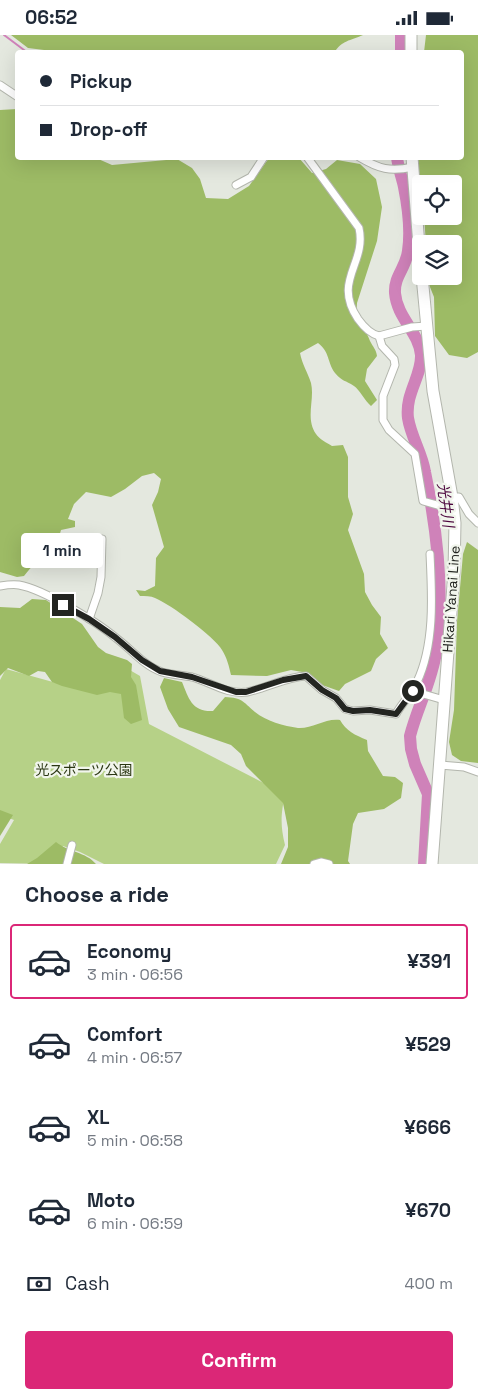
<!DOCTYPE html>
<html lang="en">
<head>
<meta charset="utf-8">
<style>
  body { margin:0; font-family:"Space Grotesk","Noto Sans JP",sans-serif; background:#f2f2f3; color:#1f2937; height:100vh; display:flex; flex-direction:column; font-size:19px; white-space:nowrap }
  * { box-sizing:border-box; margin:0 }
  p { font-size:16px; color:#747a83 }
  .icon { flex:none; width:28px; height:28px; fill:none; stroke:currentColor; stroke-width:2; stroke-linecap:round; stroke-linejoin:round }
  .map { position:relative; height:829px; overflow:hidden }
  .panel { display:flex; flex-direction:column; background:#fff; flex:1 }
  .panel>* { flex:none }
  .top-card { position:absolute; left:15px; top:15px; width:449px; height:110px; border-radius:5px; box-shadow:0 5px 20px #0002; display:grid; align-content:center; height:110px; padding:0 25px; background:#fff }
  .tools { position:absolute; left:412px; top:140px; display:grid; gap:10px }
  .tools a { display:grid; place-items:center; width:50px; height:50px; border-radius:5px; background:#fff; box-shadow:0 5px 20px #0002; font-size:25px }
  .end { position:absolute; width:22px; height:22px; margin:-11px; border:6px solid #232521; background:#fff; box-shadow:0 0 0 2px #fff }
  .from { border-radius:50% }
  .bubble { position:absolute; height:35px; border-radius:5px; background:#fff; box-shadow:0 5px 20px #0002; font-size:16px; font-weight:800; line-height:35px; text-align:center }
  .top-card b { display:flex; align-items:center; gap:18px; height:48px; font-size:19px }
  .top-card b+b { border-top:1px solid #e0e1e3 }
  .top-card i { width:12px; height:12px; background:#1f2937 }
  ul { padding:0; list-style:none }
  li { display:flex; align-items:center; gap:15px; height:75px; margin:0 10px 8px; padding:0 15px; border:2px solid transparent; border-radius:5px }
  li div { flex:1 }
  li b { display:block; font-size:19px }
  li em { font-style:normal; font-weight:800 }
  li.selected { border-color:#db2777 }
  li>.icon { width:45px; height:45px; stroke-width:1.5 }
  h2 { padding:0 25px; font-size:22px; line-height:60px }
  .pay { display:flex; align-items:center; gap:12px; height:55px; padding:0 25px; font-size:19px }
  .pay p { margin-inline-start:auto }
  .cta { display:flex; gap:10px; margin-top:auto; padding:10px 25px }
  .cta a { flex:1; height:58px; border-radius:5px; background:#db2777; color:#fff; font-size:20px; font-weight:800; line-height:58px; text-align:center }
  .status { display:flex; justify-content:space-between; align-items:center; height:35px; padding:0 25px; background:#fff; direction:ltr }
  .status svg { height:14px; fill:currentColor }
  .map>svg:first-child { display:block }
</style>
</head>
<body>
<div class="status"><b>06:52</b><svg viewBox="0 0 49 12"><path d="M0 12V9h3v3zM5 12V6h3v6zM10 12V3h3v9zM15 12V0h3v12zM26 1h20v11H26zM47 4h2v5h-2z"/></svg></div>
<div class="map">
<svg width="478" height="829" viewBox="0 0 478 829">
  <rect width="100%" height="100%" fill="#e4e8df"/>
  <path fill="#b6d187" d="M 6,634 L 89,657 L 128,634 L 140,641 L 149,689 L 285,759 C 281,779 280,790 285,810 L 276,829 L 104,829 L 80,817 L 63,811 L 46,829 L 0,828 L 0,809 L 14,785 L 0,780 L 0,645 Z"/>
  <g fill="#9dbb65">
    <path d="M 11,0 L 363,0 C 350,6 342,5 334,18 L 60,17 L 28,13 Z"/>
    <path d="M 426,0 L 478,0 L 478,317 L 467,323 L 449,320 L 435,301 L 434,262 L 428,247 L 428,241 L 454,241 L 454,209 L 426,209 L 424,181 L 454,181 L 454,149 L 421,149 L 421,156 L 418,123 L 461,122 L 461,18 L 424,17 Z"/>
    <path d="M 17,74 L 18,122 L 96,123 L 112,130 L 177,124 L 192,133 L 200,144 L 206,163 L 228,164 L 249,151 L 269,123 L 299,123 L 312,138 L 326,134 L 337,125 L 360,129 L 376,144 L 382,172 L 377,206 L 357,268 L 356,286 C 364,294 366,296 370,306 C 373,312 376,314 377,321 L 367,334 L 365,346 L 377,365 L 371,371 C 365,366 359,354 354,351 C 345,345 343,347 335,338 C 327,327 330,317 318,308 L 300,318 C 302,329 308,338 311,348 C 315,365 305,383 316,399 C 319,404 327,408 332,411 L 343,410 L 348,422 L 348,462 L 353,479 L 348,495 L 364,539 L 365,557 L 372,570 L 381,582 L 380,599 L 388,613 L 376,624 L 371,636 L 345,649 L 339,656 L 322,650 L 308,638 L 291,635 L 267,641 L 231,640 C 229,631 227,623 222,615 C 215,602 170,569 155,563 C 151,561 145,561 140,561 L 136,555 L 145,556 L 155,551 L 156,523 L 164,512 L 152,470 L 158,457 L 161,444 L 154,438 L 142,441 L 125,454 L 111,462 L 86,457 L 74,469 L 68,484 L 75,486 L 75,492 L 61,495 L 57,509 L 61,516 L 60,526 C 42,521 35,527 24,541 L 17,542 L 0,537 L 0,75 Z"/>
    <path d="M 467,507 L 478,515 L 478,728 L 461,726 L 452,720 L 449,707 L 454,675 L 457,587 L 463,519 Z"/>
    <path d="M 32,564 L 46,565 L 82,589 L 98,612 L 106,618 L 127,625 L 132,629 L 131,642 L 136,650 L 142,685 L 131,689 L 124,683 L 121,659 L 110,657 L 97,660 L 62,651 L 52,647 L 45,637 L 38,636 L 29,641 L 8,633 L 0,641 L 0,572 L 20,573 Z"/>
    <path d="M 164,643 L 182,647 C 189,664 192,677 213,676 L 225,662 C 243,663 242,666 255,677 C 266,686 284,691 298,693 C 312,694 325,683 340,685 C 346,696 355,700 367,705 L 368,716 L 383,741 L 395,742 L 403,748 L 401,763 L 384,774 L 358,778 L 353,789 L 348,826 L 350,829 L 281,829 L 288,812 L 288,793 L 283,768 L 246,731 L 241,719 L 231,710 L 179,692 L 168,674 L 160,652 Z"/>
    <path d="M 0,775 L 13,780 L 0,801 Z"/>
    <path d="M 56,807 C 68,817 86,817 96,829 L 27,829 L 37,823 Z"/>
  </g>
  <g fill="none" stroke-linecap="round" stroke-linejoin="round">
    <g stroke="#cf82b9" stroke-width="2">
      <path d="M 4,0 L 28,18"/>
      <path d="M 389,122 L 397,127"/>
    </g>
    <g stroke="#cf82b9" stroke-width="12">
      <path d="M 401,0 L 401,18"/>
      <path d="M 397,122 C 398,133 402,142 404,152 C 408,172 411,196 408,216 C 406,233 394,241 395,258 C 397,283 419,297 421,320 C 422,341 405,358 408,383 C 411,402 422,418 425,437 C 437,495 445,558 436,617 C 432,646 417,673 410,701 L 411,714 L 415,729 L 428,759 L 424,829"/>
    </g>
    <defs>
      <g id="minor">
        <path d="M 0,50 L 18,62"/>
        <path d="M 307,122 L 359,193 C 367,229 332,245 358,284 C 363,291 371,299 379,301 L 412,292 L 427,291"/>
        <path d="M 359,122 C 379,134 390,137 413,132"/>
        <path d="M 236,150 L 251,142 L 264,122"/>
        <path d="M 379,301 L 382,311 L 394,324 L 395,330 L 383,361 L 383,385 L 389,395 L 415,419 L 423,466 L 448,473 L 454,473"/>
        <path d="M 452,462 L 459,462 L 469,479 L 478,488"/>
        <path d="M 89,503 L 102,504 L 101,542 L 98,558 L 89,584"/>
        <path d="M 0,551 C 6,550 13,549 19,550 C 43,554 97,587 116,603 C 131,614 144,631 162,637 C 172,640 182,640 192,642 C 210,647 228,660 247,657 C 267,653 285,642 306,641 L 322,655 L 336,663 L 345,674 L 353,676 L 370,675 L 396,679 C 402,668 412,659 417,647 C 435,609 432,560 430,519"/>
        <path d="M 413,656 L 444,665"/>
        <path d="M 440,730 L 464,732 L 478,737"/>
        <path d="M 67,829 L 72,810"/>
        <path d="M 314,829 L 321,827 L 329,829"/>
      </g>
      <g id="primary">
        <path d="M 411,0 L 411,18"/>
        <path d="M 412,122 L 421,236"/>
        <path d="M 422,241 L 433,356 L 452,462 L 455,488 L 454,537 L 432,829"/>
      </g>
    </defs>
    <use href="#minor" stroke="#b3b6ad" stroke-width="9"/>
    <use href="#primary" stroke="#b3b6ad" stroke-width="13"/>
    <use href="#minor" stroke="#fff" stroke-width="7"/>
    <use href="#primary" stroke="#fff" stroke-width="11"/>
  </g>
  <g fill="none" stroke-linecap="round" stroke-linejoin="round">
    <path stroke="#232521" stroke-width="6" d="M 63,570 L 89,584 L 115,602 L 142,625 L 160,636 L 192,642 L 236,657 L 246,657 L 283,645 L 306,641 L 322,655 L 336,663 L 345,674 L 353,676 L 370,675 L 396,679 L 413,656"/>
  </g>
  <g text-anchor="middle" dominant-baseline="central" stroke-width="4.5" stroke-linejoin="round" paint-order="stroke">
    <g font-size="14" fill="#232521" stroke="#f1f5ec">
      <text transform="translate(451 564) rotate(-86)">Hikari Yanai Line</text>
    </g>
    <g font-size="14" fill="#2b3713" stroke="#f1f5ec">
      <text x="84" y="735">光スポーツ公園</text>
    </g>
    <g font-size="15" font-style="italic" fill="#4c063e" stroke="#f1f5ec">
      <text transform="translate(446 470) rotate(82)">光井川</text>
    </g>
  </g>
</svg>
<div class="tools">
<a><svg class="icon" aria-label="locate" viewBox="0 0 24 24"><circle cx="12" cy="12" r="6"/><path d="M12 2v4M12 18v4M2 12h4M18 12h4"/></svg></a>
<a><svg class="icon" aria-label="layers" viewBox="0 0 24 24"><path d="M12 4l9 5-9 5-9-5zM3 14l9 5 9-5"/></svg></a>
</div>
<i class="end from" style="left:413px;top:656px"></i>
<i class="end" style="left:63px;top:570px"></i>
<div class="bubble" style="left:21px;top:498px;width:82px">1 min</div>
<div class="top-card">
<b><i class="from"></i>Pickup</b>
<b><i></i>Drop-off</b>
</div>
</div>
<section class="panel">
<h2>Choose a ride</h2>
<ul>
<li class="selected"><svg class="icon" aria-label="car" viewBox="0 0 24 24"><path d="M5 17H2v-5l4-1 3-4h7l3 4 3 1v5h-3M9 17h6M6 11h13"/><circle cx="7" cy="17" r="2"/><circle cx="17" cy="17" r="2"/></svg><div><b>Economy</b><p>3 min · 06:56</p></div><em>¥391</em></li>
<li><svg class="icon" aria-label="car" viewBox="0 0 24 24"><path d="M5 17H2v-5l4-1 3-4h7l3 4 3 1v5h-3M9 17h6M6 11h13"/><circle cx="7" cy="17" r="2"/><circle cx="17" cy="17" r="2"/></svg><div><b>Comfort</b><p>4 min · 06:57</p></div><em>¥529</em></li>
<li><svg class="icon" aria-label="car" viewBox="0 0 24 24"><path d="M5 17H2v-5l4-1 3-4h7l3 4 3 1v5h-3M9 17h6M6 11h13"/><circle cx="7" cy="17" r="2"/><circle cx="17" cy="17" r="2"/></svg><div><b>XL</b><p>5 min · 06:58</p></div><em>¥666</em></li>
<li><svg class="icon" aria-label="car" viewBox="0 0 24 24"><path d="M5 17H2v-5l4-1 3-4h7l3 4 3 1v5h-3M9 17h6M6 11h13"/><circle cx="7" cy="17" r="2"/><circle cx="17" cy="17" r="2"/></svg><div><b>Moto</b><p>6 min · 06:59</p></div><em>¥670</em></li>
</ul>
<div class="pay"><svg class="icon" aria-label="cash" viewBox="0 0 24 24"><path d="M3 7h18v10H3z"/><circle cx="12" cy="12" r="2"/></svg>Cash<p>400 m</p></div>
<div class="cta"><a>Confirm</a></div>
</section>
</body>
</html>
